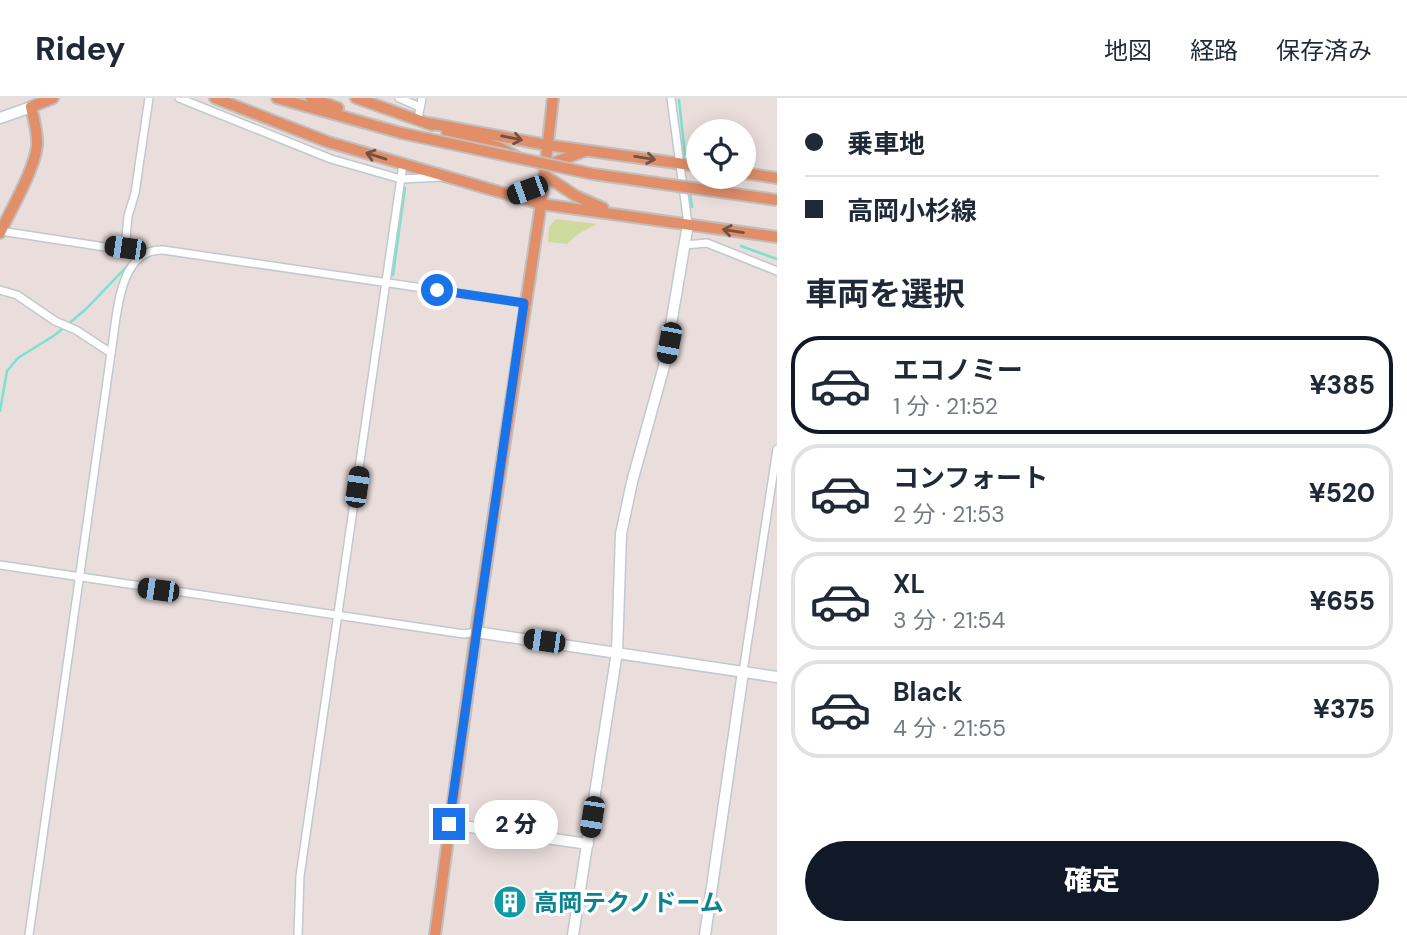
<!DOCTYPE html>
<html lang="ja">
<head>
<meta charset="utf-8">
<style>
  body { margin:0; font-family:"DM Sans","Noto Sans JP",sans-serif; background:#f2f2f3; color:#1f2937; height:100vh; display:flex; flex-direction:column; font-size:26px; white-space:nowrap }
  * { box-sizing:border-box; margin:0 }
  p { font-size:23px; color:#747a83 }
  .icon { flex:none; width:38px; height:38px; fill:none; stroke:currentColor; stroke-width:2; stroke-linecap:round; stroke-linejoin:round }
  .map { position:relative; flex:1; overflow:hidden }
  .side { display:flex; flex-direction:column; background:#fff; width:630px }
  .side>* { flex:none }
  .top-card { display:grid; align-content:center; height:154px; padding:0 28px; background:#fff }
  .buttons { position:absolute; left:686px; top:21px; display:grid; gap:14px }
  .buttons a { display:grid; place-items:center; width:70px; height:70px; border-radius:50%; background:#fff; box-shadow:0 4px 18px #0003; font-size:35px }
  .end { position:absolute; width:32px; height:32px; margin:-16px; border:9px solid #1a73e8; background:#fff; box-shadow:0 0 0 4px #fff }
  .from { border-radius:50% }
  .bubble { position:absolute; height:49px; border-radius:24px; background:#fff; box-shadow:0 4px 18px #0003; font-size:23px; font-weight:800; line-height:49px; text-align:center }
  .car { position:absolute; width:21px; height:42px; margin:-21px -10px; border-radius:9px; box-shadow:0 0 5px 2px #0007; background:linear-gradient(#222 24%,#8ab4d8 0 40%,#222 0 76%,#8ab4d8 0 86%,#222 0) }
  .top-card b { display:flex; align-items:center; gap:24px; height:66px; font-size:26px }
  .top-card b+b { border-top:2px solid #e0e1e3 }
  .top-card i { width:18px; height:18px; background:#1f2937 }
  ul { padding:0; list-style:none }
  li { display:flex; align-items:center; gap:21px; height:98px; margin:0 14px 10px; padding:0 14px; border:4px solid #e0e1e3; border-radius:28px }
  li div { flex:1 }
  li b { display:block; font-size:26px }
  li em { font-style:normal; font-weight:800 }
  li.active { border-color:#111827 }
  li>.icon { width:63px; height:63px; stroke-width:1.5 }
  h2 { padding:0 28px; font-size:32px; line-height:84px }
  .button { display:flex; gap:14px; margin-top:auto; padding:14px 28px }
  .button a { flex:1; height:80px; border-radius:42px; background:#111827; color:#fff; font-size:28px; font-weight:800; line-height:80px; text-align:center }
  header { display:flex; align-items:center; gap:42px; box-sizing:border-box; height:98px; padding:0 35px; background:#fff; border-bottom:2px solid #e0e1e3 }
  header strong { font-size:33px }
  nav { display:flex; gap:38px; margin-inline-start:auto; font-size:24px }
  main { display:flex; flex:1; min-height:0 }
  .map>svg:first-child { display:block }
</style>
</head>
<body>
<header>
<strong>Ridey</strong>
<nav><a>地図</a><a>経路</a><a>保存済み</a></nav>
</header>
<main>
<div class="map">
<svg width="777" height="837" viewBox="0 0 777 837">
  <rect width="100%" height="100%" fill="#eadedc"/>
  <path fill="#cfdb9e" d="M 556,121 L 597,126 L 578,136 L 567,146 L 548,144 L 549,129 Z"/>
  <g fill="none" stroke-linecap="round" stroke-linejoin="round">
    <g stroke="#79e2ce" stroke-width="2.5">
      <path d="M 679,2 L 685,57"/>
      <path d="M 690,95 L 692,109"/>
      <path d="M 741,148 L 777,161"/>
      <path d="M 159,155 L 381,186"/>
      <path d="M 390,177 L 393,177 L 405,90"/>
      <path d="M 0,313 L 7,273 L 18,260 L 55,237 L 86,211 L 133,162"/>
    </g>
    <defs>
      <g id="street">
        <path d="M 179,0 L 331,61 L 401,81 L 441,79"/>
        <path d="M 399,0 L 420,9"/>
        <path d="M 671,0 L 688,126"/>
        <path d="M 418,21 L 422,0"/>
        <path d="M 0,133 L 144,155"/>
        <path d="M 685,147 L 707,145 L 777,173"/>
        <path d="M 125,151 L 128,118 L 135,95 L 149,0"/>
        <path d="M 0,192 L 17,197 L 55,223 L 76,232 L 111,255"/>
        <path d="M 0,467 L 464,536 L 476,534"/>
        <path d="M 743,574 L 777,351"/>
        <path d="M 29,837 L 111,255 C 117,222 117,150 163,152 L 525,205"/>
        <path d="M 298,837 L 300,778 L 403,66"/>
      </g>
      <g id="secondary">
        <path d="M 0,20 L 31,9"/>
        <path d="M 476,534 L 777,579"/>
        <path d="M 449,726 L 588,746"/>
        <path d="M 573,837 L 617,554 L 621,436 L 632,384 L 664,268 L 688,126"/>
        <path d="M 705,837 L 743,574"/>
      </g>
      <g id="primary">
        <path d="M 215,0 L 328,44 L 541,106 L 777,139"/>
        <path d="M 277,0 L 401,35"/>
        <path d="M 311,0 L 338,10"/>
        <path d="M 356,0 L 432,27"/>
        <path d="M 428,25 L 547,47 L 698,68"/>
        <path d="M 447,34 L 501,50 L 517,59"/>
        <path d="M 545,68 L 585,53"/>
        <path d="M 744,75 L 777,80"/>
        <path d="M 544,77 L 576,98 L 603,110"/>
        <path d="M 512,97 L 543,82"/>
        <path d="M 0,135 C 11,111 34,73 37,48 C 38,35 34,22 31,9 L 53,0"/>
        <path d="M 435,837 L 476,534 L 541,106 L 553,0"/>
      </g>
    </defs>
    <use href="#street" stroke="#c0c9ce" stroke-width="10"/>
    <use href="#secondary" stroke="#c0c9ce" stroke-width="13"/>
    <use href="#primary" stroke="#bfbfbf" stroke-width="14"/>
    <use href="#street" stroke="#fff" stroke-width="7"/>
    <use href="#secondary" stroke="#fff" stroke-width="10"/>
    <use href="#primary" stroke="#e28e69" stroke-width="10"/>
    <defs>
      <path id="primary-bridge" d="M 401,35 L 593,76 L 777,102"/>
    </defs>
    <use href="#primary-bridge" stroke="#bfbfbf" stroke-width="14" stroke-linecap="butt"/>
    <use href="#primary-bridge" stroke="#e28e69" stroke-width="10"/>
  </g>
  <defs><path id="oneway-shaft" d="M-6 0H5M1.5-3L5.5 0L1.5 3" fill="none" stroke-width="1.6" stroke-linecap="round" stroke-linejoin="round" transform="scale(1.75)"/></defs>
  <g stroke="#735143">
    <use href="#oneway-shaft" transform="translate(512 40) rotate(11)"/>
    <use href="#oneway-shaft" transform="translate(376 58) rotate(-163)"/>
    <use href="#oneway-shaft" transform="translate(645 60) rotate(9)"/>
    <use href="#oneway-shaft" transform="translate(733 133) rotate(-171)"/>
  </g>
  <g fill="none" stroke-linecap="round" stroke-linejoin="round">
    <path stroke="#1a73e8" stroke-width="9" d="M 437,192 L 524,205 L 449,726"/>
  </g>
  <defs>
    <symbol id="building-disc" viewBox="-11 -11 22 22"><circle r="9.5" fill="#0f9aa8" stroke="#fff"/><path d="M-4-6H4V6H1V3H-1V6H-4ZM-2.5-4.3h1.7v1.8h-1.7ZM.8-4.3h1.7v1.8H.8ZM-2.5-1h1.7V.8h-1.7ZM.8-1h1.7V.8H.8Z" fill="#fff"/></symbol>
  </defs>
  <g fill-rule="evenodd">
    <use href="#building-disc" x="491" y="785" width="38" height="38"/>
  </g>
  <g text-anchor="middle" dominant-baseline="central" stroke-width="6" stroke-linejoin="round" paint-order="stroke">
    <g font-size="24" font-weight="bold" fill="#0d838f" stroke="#fff" text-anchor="start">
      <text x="534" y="804">高岡テクノドーム</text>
    </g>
  </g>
</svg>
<div class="buttons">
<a><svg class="icon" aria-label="locate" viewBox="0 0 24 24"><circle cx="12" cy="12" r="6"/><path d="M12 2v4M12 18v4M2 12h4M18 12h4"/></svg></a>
</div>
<i class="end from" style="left:437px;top:192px"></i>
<i class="end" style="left:449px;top:726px"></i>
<div class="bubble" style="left:474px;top:702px;width:84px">2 分</div>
<i class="car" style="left:527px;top:92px;rotate:250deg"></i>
<i class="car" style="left:125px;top:150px;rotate:278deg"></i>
<i class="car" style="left:669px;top:245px;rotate:191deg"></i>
<i class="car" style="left:357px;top:389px;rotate:8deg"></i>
<i class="car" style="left:158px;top:492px;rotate:278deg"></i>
<i class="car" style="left:544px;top:543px;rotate:278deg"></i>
<i class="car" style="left:592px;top:719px;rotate:189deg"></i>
</div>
<section class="side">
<div class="top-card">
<b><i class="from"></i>乗車地</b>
<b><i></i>高岡小杉線</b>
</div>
<h2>車両を選択</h2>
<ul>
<li class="active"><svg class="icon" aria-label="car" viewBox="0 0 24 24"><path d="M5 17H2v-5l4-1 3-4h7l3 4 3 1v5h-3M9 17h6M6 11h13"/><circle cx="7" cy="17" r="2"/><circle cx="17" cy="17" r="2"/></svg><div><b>エコノミー</b><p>1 分 · 21:52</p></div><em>¥385</em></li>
<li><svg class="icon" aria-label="car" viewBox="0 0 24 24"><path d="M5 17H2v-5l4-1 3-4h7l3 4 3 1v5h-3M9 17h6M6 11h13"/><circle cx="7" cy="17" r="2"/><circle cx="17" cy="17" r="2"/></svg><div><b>コンフォート</b><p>2 分 · 21:53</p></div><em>¥520</em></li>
<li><svg class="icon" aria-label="car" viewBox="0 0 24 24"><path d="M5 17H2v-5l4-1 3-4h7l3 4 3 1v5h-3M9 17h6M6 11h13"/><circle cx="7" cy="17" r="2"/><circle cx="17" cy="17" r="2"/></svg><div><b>XL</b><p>3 分 · 21:54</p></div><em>¥655</em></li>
<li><svg class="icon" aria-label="car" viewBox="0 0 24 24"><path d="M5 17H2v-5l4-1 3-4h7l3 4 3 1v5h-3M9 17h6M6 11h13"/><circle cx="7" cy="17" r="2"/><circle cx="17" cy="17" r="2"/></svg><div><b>Black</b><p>4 分 · 21:55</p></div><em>¥375</em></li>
</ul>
<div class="button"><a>確定</a></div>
</section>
</main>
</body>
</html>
